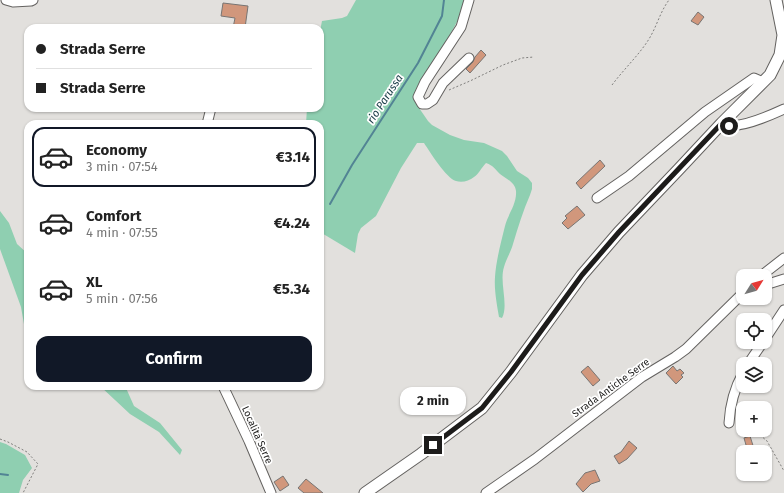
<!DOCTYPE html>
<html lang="en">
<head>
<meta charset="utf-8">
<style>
  body { margin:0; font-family:"Fira Sans",sans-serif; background:#f6f6f6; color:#222; height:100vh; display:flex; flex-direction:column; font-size:15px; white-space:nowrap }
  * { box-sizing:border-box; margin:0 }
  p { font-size:13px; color:#767676 }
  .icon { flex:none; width:22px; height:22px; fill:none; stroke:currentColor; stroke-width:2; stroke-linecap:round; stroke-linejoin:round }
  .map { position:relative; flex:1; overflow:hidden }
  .side { position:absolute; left:24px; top:120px; width:300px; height:270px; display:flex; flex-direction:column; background:#fff; border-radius:12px; box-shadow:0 1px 3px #0004 }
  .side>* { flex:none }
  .top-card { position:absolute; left:24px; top:24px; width:300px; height:88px; border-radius:12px; box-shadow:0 1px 3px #0004; display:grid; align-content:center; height:88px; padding:0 12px; background:#fff }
  .needle { width:26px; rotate:53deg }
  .buttons { position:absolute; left:736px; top:269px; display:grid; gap:8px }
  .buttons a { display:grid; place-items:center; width:36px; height:36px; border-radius:8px; background:#fff; box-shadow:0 1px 3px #0004; font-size:20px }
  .end { position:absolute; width:18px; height:18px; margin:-9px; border:5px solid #1d1c1b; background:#fff; box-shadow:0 0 0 2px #fff }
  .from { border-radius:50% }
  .bubble { position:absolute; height:28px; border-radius:12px; background:#fff; box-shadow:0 1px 3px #0004; font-size:13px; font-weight:700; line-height:28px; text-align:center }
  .top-card b { display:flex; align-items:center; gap:14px; height:38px; font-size:15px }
  .top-card b+b { border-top:1px solid #e0e0e0 }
  .top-card i { width:10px; height:10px; background:#222 }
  ul { padding:7px 0 0; list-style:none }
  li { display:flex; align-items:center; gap:12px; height:60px; margin:0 8px 6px; padding:0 4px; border:2px solid transparent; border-radius:12px }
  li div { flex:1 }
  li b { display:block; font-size:15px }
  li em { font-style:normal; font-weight:700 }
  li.current { border-color:#111827 }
  li>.icon { width:36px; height:36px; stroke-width:1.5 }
  .action { display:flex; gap:8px; margin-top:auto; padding:8px 12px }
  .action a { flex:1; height:46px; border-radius:12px; background:#111827; color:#fff; font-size:16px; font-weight:700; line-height:46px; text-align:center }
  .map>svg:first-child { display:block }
</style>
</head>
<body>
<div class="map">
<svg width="784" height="493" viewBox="0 0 784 493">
  <rect width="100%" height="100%" fill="#e2e0dd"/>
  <g fill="#8fcfb1">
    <path d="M 356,0 L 464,0 L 458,20 L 441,51 L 421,80 L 418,86 L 416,93 L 416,99 L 417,105 L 428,121 L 432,125 L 450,135 L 464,140 L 484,143 L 502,151 L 507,156 L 517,171 L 528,178 L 532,183 L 532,189 L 530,195 C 523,211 518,227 513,244 C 511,252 506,259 504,267 C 499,282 509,305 502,318 L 499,317 C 497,305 494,290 495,277 C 496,261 501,242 505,226 C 508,214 517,204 516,191 C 515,182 506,179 500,174 C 494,168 494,166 486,163 C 481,168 479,174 474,177 C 469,181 462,183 456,181 C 446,178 430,152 424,143 L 417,143 L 401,168 L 376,216 L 361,228 L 358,234 L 355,253 L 320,232 L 320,124 L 306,124 L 307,108 L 320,108 L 320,31 L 322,21 L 342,18 L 347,16 Z"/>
    <path d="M 0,211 L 9,223 L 17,244 L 28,254 L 28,347 L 21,307 L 0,249 Z"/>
    <path d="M 100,386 L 122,386 L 126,388 L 134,406 L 160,423 L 182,450 L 180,455 L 159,432 L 130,414 Z"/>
    <path d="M 0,442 L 6,444 L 25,455 L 32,468 L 23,480 L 19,493 L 0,493 Z"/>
  </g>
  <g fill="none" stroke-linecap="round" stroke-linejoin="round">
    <g stroke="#528494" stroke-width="2">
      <path d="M 330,204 L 352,165 L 418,63 L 442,16 L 444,0"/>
      <path d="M 0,474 L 8,475"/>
    </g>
  </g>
  <g fill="#d1977c" stroke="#787573">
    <path d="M 223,3 L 248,6 L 245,28 L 233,28 L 235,18 L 221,16 Z"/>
    <path d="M 698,12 L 704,17 L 698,25 L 691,21 Z"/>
    <path d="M 481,50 L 486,55 L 470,73 L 466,69 L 473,62 L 475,57 Z"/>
    <path d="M 600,160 L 605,166 L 581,189 L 576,183 Z"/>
    <path d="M 577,206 L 585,215 L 568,229 L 562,223 L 567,218 L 565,216 Z"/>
    <path d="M 588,366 L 600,380 L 593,386 L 581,372 Z"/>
    <path d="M 673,366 L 677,371 L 680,369 L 684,373 L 681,375 L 683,377 L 676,384 L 666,373 Z"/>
    <path d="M 750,436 L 755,452 L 748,452 L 744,438 Z"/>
    <path d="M 629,441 L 637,448 L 627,459 L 619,464 L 614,456 L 621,452 Z"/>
    <path d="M 595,470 L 600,481 L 591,484 L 583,492 L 576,484 L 585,473 Z"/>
    <path d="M 283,476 L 289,485 L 280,491 L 274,482 Z"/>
    <path d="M 306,479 L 323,493 L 304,493 L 298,488 Z"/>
  </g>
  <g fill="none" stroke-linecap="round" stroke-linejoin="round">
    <defs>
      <g id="minor">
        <path d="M 6,0 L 13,2 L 31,1 L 33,0"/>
        <path d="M 469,0 L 461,27 L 425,82 L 418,97 L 422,104 L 427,104 L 433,100 L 443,83 L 469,58"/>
        <path d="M 722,123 C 724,124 726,125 728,125 C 742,128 771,115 784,109"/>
        <path d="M 207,124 L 211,108"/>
        <path d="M 597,198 L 629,176 L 705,112 L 754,78 L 763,82"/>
        <path d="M 761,276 L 784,258"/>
        <path d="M 765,285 L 784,279"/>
        <path d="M 765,339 L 784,310"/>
        <path d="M 748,364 L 763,342"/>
        <path d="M 223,386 L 249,441 L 271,493"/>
        <path d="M 729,423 C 730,405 734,389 743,373"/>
        <path d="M 486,493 L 535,459 L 642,377 L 675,357 L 686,349 L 743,293"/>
      </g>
      <path id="major" d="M 365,493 L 421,454 L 482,408 L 511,372 L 582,275 L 619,232 L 679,169 L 722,123 L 770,75 L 780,55 L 783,35 L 776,0"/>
    </defs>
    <use href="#minor" stroke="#646260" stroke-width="11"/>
    <use href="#major" stroke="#646260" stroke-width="13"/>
    <g stroke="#807f7d" stroke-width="1" stroke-dasharray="2 2" stroke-linecap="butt">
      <path d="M 612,85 C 624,69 639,55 649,39 C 657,26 660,12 669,0"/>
      <path d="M 449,90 L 470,81 L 503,65 L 522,58 L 534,57"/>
      <path d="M 738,423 L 743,423"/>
      <path d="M 754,430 L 767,441 L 784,471"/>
      <path d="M 0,439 L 8,442 L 27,452 L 38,464 L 23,493"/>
    </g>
    <use href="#minor" stroke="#fff" stroke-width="9"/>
    <use href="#major" stroke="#fff" stroke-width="11"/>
  </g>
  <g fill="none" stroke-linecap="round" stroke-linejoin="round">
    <path stroke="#1d1c1b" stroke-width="5" d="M 433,445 L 482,408 L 511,372 L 582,275 L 619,232 L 722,123 L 729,126"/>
  </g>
  <g text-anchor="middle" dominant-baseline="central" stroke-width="3.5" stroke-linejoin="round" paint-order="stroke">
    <g font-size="10" fill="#1d1c1b" stroke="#fff">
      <text transform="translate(611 388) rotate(-36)">Strada Antiche Serre</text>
      <text transform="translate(257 435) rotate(66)">Località Serre</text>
    </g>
    <g font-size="11" font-style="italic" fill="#153843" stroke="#fff">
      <text transform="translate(385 99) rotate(-57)">rio Parussa</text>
    </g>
  </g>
</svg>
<div class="buttons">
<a><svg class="needle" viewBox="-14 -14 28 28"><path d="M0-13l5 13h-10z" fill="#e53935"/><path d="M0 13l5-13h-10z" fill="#767676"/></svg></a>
<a><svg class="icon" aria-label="locate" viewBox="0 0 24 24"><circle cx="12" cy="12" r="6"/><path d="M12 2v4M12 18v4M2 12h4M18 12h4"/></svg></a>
<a><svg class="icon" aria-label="layers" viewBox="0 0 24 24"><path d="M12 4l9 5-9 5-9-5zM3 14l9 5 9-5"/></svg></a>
<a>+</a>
<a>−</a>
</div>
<i class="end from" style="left:729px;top:126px"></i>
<i class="end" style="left:433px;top:445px"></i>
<div class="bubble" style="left:400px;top:387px;width:66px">2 min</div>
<div class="top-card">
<b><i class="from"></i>Strada Serre</b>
<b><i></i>Strada Serre</b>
</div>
<section class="side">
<ul>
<li class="current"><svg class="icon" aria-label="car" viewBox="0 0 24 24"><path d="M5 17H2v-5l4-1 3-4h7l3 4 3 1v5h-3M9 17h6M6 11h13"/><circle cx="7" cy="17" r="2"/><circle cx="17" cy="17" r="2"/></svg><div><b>Economy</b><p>3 min · 07:54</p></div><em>€3.14</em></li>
<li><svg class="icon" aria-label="car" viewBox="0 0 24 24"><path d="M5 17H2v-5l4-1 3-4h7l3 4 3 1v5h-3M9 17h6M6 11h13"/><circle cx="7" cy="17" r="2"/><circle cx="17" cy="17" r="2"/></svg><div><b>Comfort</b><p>4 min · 07:55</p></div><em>€4.24</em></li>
<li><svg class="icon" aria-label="car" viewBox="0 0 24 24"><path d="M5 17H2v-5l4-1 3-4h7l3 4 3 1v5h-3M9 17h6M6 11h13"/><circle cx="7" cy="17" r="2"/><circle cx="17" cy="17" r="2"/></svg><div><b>XL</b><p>5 min · 07:56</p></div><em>€5.34</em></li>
</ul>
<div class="action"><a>Confirm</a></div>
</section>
</div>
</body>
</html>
